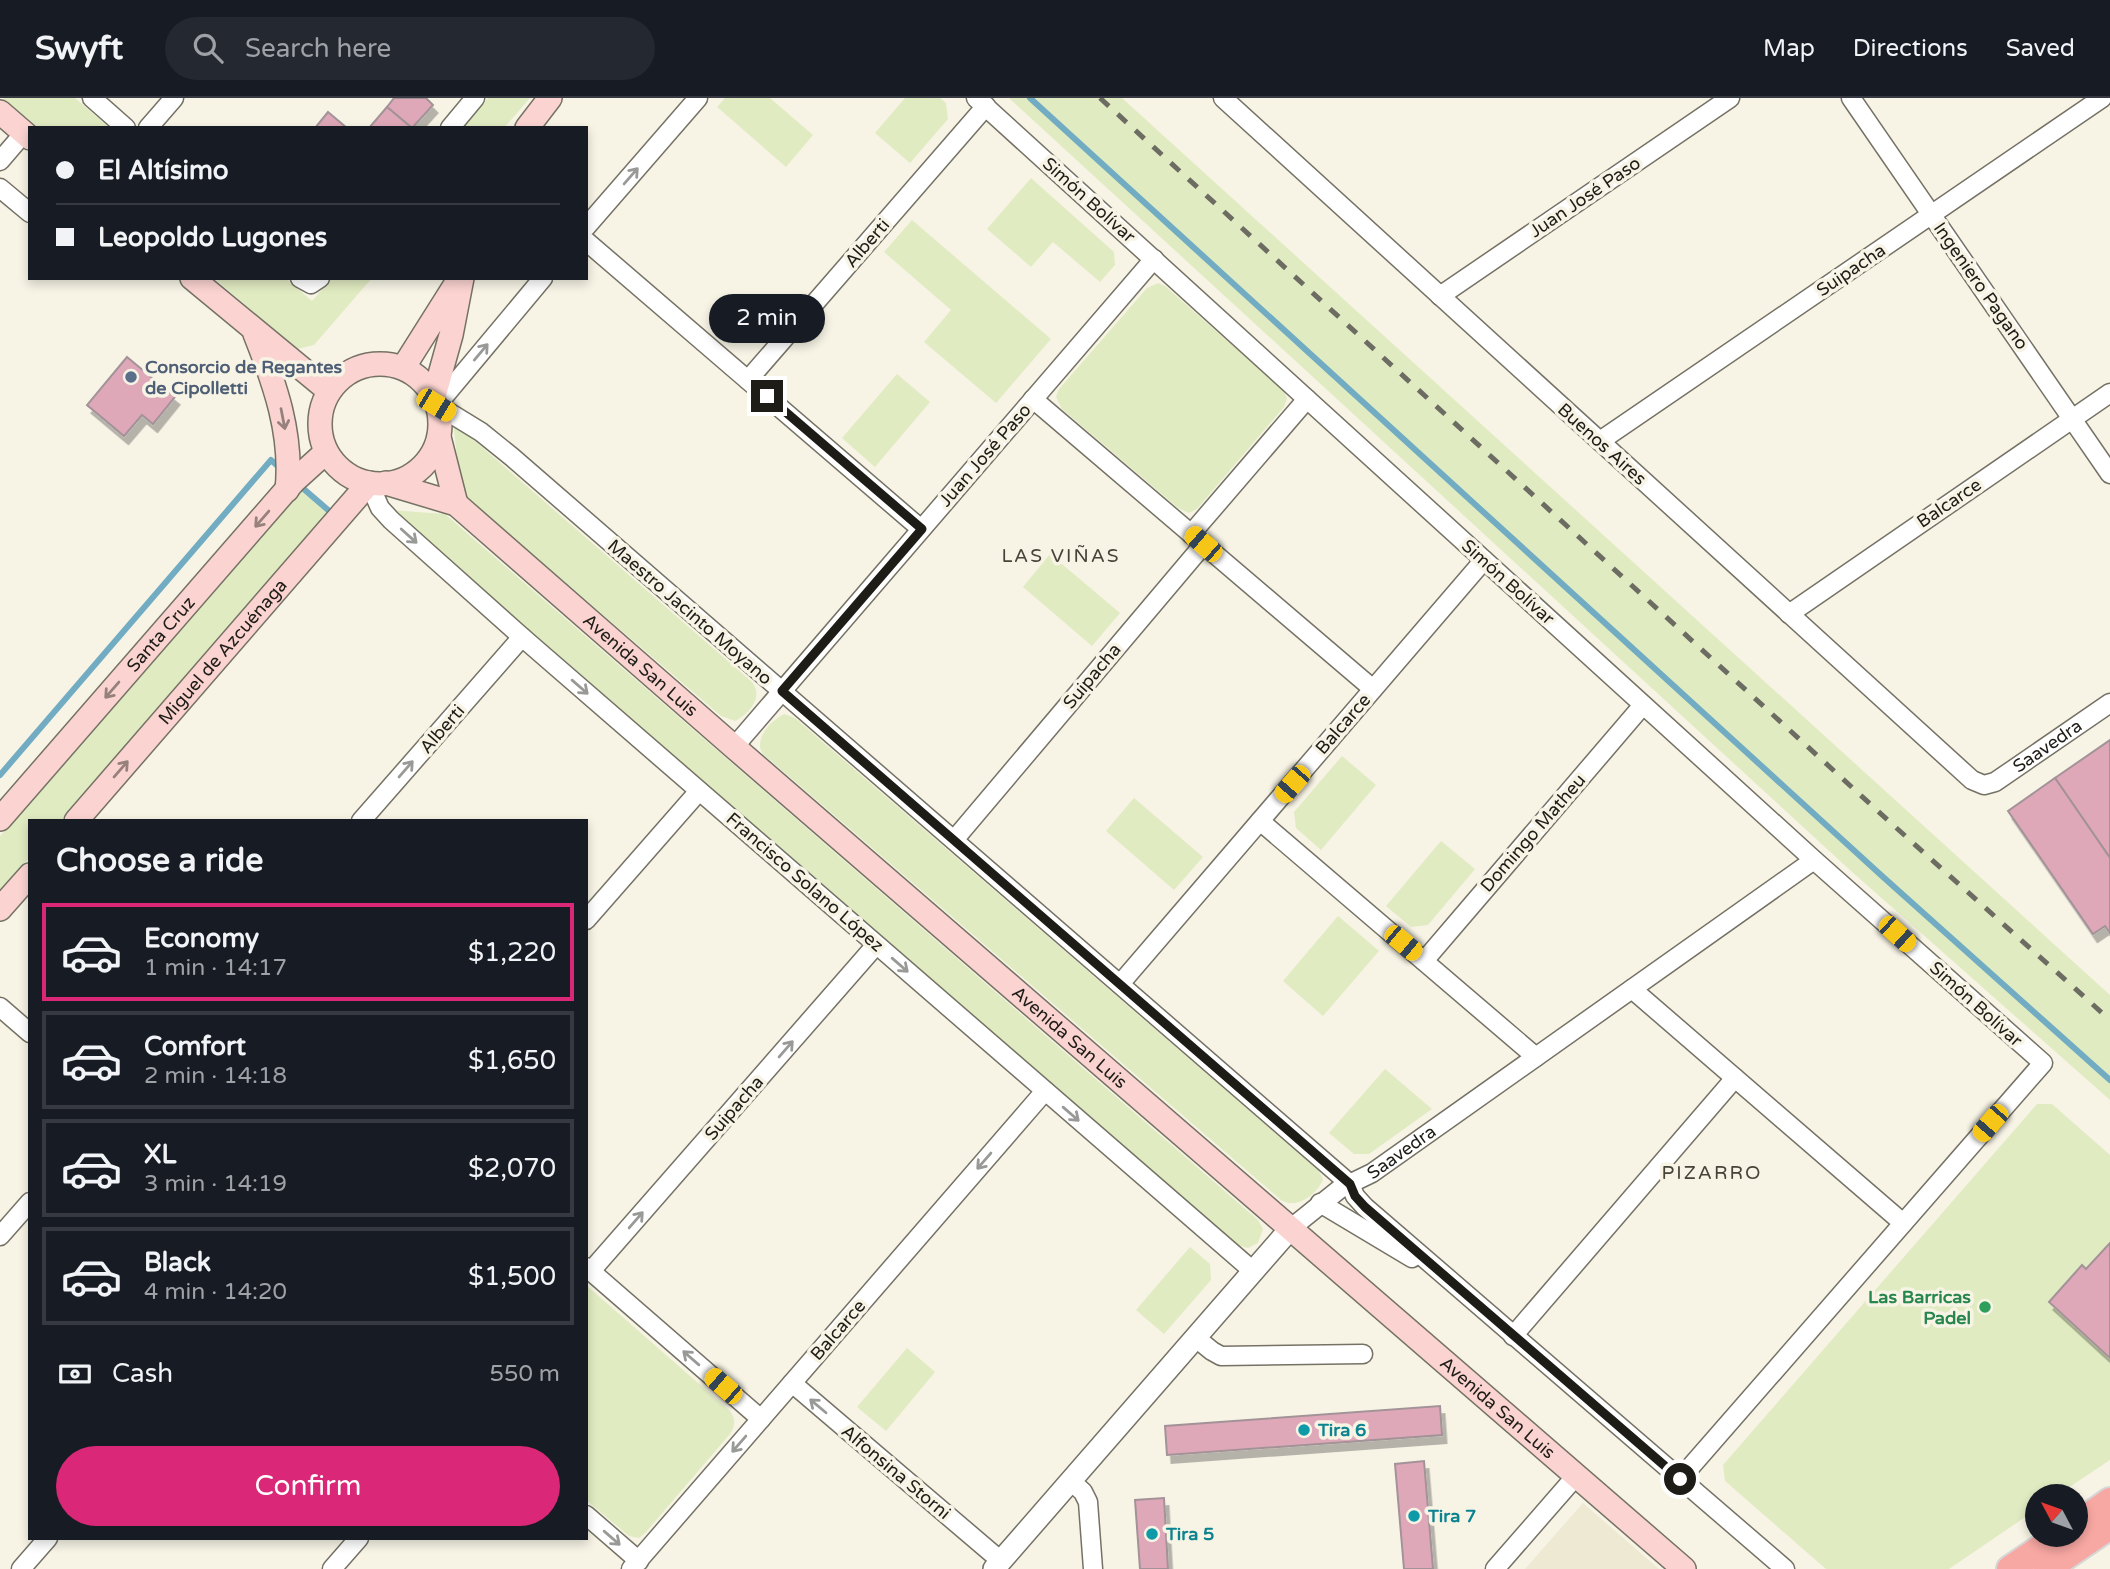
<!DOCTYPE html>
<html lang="en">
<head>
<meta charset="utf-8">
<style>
  body { margin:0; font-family:"Varela Round",sans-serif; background:#242831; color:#f1f3f6; height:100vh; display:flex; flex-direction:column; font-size:26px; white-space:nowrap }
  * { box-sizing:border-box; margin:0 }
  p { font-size:23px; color:#9ea1a6 }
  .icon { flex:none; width:38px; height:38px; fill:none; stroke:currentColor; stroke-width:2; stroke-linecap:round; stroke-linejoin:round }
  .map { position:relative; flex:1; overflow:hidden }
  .drawer { position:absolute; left:28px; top:721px; width:560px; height:721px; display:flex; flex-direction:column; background:#171b24; border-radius:0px; box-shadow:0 4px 10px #0003 }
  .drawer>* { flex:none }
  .guide { position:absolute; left:28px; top:28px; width:560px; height:154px; border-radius:0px; box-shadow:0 4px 10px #0003; display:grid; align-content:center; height:154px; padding:0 28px; background:#171b24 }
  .needle { width:46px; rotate:311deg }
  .controls { position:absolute; left:2025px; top:1386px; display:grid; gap:14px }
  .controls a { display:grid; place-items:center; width:63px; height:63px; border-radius:50%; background:#171b24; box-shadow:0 4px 10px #0003; font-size:35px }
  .end { position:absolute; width:32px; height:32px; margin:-16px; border:9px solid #1d1c17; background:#fff; box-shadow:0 0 0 4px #fff }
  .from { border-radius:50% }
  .bubble { position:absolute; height:49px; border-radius:24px; background:#171b24; box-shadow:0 4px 10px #0003; font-size:23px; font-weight:600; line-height:49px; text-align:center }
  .car { position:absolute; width:21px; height:42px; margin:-21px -10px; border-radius:9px; box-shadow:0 0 5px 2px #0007; background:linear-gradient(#f5c518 24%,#345 0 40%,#f5c518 0 76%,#345 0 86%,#f5c518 0) }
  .guide b { display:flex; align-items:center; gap:24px; height:66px; font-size:26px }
  .guide b+b { border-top:2px solid #363941 }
  .guide i { width:18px; height:18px; background:#f1f3f6 }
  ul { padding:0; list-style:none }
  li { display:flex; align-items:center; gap:21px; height:98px; margin:0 14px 10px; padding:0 14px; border:4px solid #363941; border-radius:0px }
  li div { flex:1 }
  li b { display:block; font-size:26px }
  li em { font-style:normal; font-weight:600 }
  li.current { border-color:#db2777 }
  li>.icon { width:63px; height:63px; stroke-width:1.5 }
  h2 { padding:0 28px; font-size:32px; line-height:84px }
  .pay { display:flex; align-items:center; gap:18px; height:77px; padding:0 28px; font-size:26px }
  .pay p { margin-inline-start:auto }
  .action { display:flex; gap:14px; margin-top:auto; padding:14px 28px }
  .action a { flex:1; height:80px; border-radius:42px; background:#db2777; color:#fff; font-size:28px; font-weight:600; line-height:80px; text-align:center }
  header { display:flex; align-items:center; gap:42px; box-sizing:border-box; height:98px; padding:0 35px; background:#171b24; border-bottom:2px solid #363941 }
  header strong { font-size:33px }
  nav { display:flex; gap:38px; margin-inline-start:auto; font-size:24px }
  .search { width:490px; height:63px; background:#242831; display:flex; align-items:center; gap:18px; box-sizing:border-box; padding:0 24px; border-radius:38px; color:#9ea1a6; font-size:26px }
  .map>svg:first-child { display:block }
</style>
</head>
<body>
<header>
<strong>Swyft</strong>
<div class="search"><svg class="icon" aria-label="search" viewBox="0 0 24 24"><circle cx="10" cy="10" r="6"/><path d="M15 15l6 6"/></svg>Search here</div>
<nav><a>Map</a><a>Directions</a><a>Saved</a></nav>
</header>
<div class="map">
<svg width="2110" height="1471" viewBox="0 0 2110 1471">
  <defs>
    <filter id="shadow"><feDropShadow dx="4.5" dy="8" stdDeviation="0" flood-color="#0004"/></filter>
  </defs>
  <rect width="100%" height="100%" fill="#f7f4e6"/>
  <path fill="#eee9d3" d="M 1583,1405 L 1659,1471 L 1525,1471 Z"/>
  <g fill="#e1ebc2">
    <path d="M 3,0 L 75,0 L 110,30 L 38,30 Z"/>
    <path d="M 488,0 L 530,0 L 504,30 L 462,30 Z"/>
    <path d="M 725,0 L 770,0 L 813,37 L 786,69 L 717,9 Z"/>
    <path d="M 905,0 L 940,0 L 946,5 L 948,21 L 910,65 L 875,35 Z"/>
    <path d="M 1009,0 L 1122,0 L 2110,897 L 2110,1002 L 1851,773 Z"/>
    <path d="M 1031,80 L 1114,154 L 1115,167 L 1100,184 L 1053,144 L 1031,169 L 987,131 Z"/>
    <path d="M 912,122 L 1051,241 L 996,305 L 924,244 L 951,212 L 884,154 Z"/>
    <path d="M 214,180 L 285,180 L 312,203 L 332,180 L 372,180 L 314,247 L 297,251 Z"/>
    <path d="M 1158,185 L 1165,188 L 1283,292 L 1287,300 L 1284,309 L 1197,411 L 1189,415 L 1178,410 L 1062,311 L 1056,299 L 1059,291 L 1147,190 Z"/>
    <path d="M 897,276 L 930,304 L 875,369 L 842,340 Z"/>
    <path d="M 453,324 L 752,584 C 764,599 749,616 735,623 L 721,618 L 461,395 Z"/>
    <path d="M 303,390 L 329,413 L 61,723 L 30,723 L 30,759 L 0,793 L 0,738 Z"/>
    <path d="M 390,412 L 445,416 L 1258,1122 L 1263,1131 L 1258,1145 L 1248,1150 L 1237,1147 Z"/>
    <path d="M 1050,456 L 1120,515 L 1092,548 L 1023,489 Z"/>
    <path d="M 784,616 L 795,620 L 1319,1073 L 1323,1081 C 1318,1096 1296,1112 1281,1102 L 763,656 C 753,642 770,623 784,616 Z"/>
    <path d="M 1342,658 L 1376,687 L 1321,752 L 1296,730 L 1294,714 Z"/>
    <path d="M 1134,700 L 1203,759 L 1174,792 L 1106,733 Z"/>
    <path d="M 1441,743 L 1475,771 L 1428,827 L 1411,829 L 1386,808 Z"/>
    <path d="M 1338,818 L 1379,853 L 1323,918 L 1283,883 Z"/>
    <path d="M 1385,971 L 1432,1011 L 1369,1056 L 1354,1056 L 1329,1035 Z"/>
    <path d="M 2037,1006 L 2052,1006 L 2110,1057 L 2110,1362 L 2056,1398 L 2037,1398 L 2037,1411 L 1949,1471 L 1826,1471 L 1725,1383 L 1723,1367 Z"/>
    <path d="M 1190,1149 L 1210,1166 L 1211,1182 L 1164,1236 L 1136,1212 Z"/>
    <path d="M 586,1187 L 730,1313 C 736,1321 735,1328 730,1336 L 646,1434 L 639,1440 L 629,1438 L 586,1402 Z"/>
    <path d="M 907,1250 L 935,1274 L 886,1333 L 857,1309 Z"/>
  </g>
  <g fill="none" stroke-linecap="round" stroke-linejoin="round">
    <g stroke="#72acc2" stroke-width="6">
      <path d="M 1030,0 L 1882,778 L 2110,982"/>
      <path d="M 298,386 L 335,418"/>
      <path d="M 0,677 L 271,362 L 282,372"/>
    </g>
  </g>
  <g fill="#dfa8b9" stroke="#a39398" stroke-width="2" filter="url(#shadow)">
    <path d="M 394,0 L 426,0 L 433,7 L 412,30 L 387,9 Z"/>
    <path d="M 387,9 L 412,30 L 369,30 Z"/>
    <path d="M 328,14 L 347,30 L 315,30 Z"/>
    <path d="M 127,259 L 175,299 L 153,326 L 142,317 L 124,338 L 87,307 Z"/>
    <path d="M 2110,642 L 2110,760 L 2055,680 Z"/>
    <path d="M 2055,680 L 2110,760 L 2110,835 L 2105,828 L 2093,836 L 2008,713 Z"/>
    <path d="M 2110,1145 L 2110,1260 L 2049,1204 L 2082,1167 L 2086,1171 Z"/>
    <path d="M 1440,1308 L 1442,1337 L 1167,1357 L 1165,1328 Z"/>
    <path d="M 1424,1363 L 1433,1471 L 1404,1471 L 1395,1366 Z"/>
    <path d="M 1164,1400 L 1168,1471 L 1140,1471 L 1135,1402 Z"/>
  </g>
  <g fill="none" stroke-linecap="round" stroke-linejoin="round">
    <defs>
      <g id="minor">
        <path d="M 92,0 L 126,30"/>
        <path d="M 976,0 L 1814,762 L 2043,965 L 1680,1381"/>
        <path id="s1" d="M 1223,0 L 1972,682 L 1984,687 L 1995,684 L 2110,605"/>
        <path d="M 1851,0 L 2110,376"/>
        <path d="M 148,30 L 174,0"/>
        <path d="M 450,30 L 475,0"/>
        <path d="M 0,63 L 24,35"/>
        <path d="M 0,90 L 30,115"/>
        <path d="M 586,129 L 698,0"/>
        <path d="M 586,143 L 921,431"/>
        <path d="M 300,180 L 311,186 L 320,180"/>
        <path d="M 543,180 L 437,307 L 481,334 L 512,359 L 1350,1086 L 1355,1098 L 1365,1109 L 1785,1471"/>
        <path d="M 1440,198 L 1730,0"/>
        <path d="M 748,282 L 986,8"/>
        <path d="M 1033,301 L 1373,591"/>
        <path d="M 1600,343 L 2102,0"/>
        <path d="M 369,385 L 380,410 L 391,422 L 522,539 L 1253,1173"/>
        <path d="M 1191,436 L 1307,301"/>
        <path d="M 1789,516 L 2110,295"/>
        <path d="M 734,649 L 1154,161"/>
        <path d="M 361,723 L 522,539"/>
        <path d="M 1260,723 L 1536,959"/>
        <path d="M 954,742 L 1204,446"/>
        <path d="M 586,822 L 699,693"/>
        <path d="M 1424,863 L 1643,607"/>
        <path d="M 1120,886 L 1484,462"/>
        <path d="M 1632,891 L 1903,1125"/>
        <path d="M 0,909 L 30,935"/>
        <path d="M 1320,1105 L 1412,1160"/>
        <path id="s2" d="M 1290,1131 L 1341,1090 L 1372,1075 L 1814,762"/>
        <path d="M 0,1138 L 30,1104"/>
        <path d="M 586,1169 L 761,1321"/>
        <path d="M 591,1173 L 876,847"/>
        <path d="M 1513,1238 L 1735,980"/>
        <path d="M 1196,1240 L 1212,1253 L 1221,1258 L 1363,1256"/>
        <path d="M 792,1285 L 1001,1463"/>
        <path d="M 1071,1383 L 1083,1394 L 1088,1404 L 1093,1471"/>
        <path d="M 586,1417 L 639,1463"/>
        <path d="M 21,1471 L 48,1440"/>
        <path d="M 332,1471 L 359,1440"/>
        <path d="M 631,1471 L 1045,993"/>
        <path d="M 1495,1471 L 1576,1378"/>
      </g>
      <path id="tertiary" d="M 994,1471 L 1290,1131"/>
      <g id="secondary">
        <path d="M 0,14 L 30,40"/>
        <path d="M 527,30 L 550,0"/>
        <path d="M 192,180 L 329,293"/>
        <path d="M 255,236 C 275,286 293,337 287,392"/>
        <circle cx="380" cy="326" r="60"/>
        <path d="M 403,270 L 456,186"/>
        <path d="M 434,298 L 451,237 L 462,180"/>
        <path d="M 439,339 L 456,406"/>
        <path id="s3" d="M 386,385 L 456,406 L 734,649 L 1684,1471"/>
        <path id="s4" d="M 0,721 L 294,383 L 326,354"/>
        <path id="s5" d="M 76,723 L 369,385"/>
        <path d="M 0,811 L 30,777"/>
      </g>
      <g id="primary">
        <path d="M 2076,1427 L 2110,1403"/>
        <path d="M 2010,1471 L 2060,1437"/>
        <path d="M 2047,1471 L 2110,1428"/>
      </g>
    </defs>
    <use href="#minor" stroke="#757265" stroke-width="21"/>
    <use href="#tertiary" stroke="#757265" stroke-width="24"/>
    <use href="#secondary" stroke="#757265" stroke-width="26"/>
    <use href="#primary" stroke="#d6d6d5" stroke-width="30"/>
    <use href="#minor" stroke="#fff" stroke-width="18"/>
    <use href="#tertiary" stroke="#fff" stroke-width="21"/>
    <use href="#secondary" stroke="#fbd4d1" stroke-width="23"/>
    <use href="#primary" stroke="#f8a8a3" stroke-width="26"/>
    <path stroke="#6d6c63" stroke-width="5" stroke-dasharray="12 12" stroke-linecap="butt" d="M 1100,0 L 1892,726 L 2110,922"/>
  </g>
  <defs><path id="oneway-shaft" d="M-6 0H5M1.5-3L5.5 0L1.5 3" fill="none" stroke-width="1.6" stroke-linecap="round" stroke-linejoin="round" transform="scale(1.75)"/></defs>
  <g stroke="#999997">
    <use href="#oneway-shaft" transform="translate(631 78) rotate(-49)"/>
    <use href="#oneway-shaft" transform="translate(481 254) rotate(-50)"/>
    <use href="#oneway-shaft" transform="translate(409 438) rotate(42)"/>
    <use href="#oneway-shaft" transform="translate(580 589) rotate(41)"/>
    <use href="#oneway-shaft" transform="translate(406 671) rotate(-49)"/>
    <use href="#oneway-shaft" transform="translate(900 867) rotate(41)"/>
    <use href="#oneway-shaft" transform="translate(786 951) rotate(-49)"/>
    <use href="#oneway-shaft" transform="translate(1071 1016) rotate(41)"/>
    <use href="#oneway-shaft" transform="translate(984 1063) rotate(131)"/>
    <use href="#oneway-shaft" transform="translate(636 1122) rotate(-49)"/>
    <use href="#oneway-shaft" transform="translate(691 1260) rotate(-139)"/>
    <use href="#oneway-shaft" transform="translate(818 1308) rotate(-140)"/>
    <use href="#oneway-shaft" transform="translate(739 1346) rotate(131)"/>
    <use href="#oneway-shaft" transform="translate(612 1440) rotate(41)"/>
  </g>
  <g stroke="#97817d">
    <use href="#oneway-shaft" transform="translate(283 321) rotate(79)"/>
    <use href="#oneway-shaft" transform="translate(262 421) rotate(131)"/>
    <use href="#oneway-shaft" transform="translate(112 592) rotate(131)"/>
    <use href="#oneway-shaft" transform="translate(121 671) rotate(-49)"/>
  </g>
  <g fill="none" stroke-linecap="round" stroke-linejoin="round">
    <path stroke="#1d1c17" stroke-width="9" d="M 767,298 L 922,431 L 782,593 L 1350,1086 L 1355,1098 L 1365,1109 L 1680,1381"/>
  </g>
  <circle fill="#5c6f8a" stroke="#f7f4e6" stroke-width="2.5" cx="131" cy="279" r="7"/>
  <circle fill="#2e9e5b" stroke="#f7f4e6" stroke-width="2.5" cx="1985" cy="1209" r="7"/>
  <g fill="#0f9aa8" stroke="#f7f4e6" stroke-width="2.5">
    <circle cx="1304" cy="1332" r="7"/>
    <circle cx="1414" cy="1418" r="7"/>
    <circle cx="1152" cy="1436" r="7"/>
  </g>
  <g text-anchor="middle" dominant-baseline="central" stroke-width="7" stroke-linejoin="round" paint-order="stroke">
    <g font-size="18" fill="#1d1c17" stroke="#f7f4e6">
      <text transform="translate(1585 99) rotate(-34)">Juan José Paso</text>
      <text transform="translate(1089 102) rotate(42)">Simón Bolívar</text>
      <text transform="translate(867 145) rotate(-49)">Alberti</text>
      <text transform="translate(1851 172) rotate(-34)">Suipacha</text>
      <text transform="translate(1981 188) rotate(55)">Ingeniero Pagano</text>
      <text transform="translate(1602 346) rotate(42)">Buenos Aires</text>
      <text transform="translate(985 357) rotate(-49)">Juan José Paso</text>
      <text transform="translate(1949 405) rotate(-34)">Balcarce</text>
      <text transform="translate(1508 484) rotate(42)">Simón Bolívar</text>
      <text transform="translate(690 514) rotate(41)">Maestro Jacinto Moyano</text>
      <text stroke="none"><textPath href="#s4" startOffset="245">Santa Cruz</textPath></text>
      <text stroke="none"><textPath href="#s5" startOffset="224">Miguel de Azcuénaga</textPath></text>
      <text stroke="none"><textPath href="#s3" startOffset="318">Avenida San Luis</textPath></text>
      <text transform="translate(1092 578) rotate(-50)">Suipacha</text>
      <text transform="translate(1343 626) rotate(-49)">Balcarce</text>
      <text transform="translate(442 631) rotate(-49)">Alberti</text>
      <text stroke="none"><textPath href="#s1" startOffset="1101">Saavedra</textPath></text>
      <text transform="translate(1533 735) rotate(-49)">Domingo Matheu</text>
      <text transform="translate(805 784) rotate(41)">Francisco Solano López</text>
      <text transform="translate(1976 906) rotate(42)">Simón Bolívar</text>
      <text stroke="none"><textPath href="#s3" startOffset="886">Avenida San Luis</textPath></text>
      <text transform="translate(734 1010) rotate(-49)">Suipacha</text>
      <text stroke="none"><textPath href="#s2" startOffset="136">Saavedra</textPath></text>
      <text transform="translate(838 1232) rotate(-49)">Balcarce</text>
      <text stroke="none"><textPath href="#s3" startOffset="1452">Avenida San Luis</textPath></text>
      <text transform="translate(896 1374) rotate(40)">Alfonsina Storni</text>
    </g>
    <g font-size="18" font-weight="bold" fill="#4e5e75" stroke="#f7f4e6" text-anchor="start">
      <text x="145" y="269">Consorcio de Regantes<tspan x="145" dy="21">de Cipolletti</tspan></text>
    </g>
    <g font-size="18" font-weight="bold" fill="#27864d" stroke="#f7f4e6" text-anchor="end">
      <text x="1971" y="1199">Las Barricas<tspan x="1971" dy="21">Padel</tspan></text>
    </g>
    <g font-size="18" font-weight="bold" fill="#0d838f" stroke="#f7f4e6" text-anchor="start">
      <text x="1318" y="1332">Tira 6</text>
      <text x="1428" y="1418">Tira 7</text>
      <text x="1166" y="1436">Tira 5</text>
    </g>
    <g font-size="19" letter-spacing="2" fill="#464338" stroke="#f7f4e6">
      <text x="1061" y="458">LAS VIÑAS</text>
      <text x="1712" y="1075">PIZARRO</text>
    </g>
  </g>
</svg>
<div class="controls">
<a><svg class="needle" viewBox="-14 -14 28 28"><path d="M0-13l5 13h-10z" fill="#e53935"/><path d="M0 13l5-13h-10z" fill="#9ea1a6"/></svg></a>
</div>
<i class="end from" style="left:1680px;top:1381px"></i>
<i class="end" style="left:767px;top:298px"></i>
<div class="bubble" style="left:709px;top:196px;width:116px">2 min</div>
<i class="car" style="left:436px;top:307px;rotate:121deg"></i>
<i class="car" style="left:1203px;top:446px;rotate:311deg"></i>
<i class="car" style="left:1292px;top:686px;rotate:221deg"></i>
<i class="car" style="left:1897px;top:836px;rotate:132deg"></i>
<i class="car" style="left:1403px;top:845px;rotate:130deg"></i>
<i class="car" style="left:1990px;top:1025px;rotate:221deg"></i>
<i class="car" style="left:723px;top:1288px;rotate:311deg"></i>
<div class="guide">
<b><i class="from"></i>El Altísimo</b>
<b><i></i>Leopoldo Lugones</b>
</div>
<section class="drawer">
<h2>Choose a ride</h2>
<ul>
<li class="current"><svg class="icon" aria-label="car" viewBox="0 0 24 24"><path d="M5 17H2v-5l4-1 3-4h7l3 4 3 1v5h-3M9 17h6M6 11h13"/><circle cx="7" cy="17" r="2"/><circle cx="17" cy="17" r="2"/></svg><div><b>Economy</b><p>1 min · 14:17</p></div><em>$1,220</em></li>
<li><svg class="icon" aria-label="car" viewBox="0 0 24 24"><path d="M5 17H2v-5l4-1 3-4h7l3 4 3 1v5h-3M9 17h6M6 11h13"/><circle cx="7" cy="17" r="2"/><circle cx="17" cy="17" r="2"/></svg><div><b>Comfort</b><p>2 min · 14:18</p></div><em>$1,650</em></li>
<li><svg class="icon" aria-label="car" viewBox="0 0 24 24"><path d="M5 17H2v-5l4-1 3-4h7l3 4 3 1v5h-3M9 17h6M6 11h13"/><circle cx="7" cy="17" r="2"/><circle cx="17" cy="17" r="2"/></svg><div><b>XL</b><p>3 min · 14:19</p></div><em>$2,070</em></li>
<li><svg class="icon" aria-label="car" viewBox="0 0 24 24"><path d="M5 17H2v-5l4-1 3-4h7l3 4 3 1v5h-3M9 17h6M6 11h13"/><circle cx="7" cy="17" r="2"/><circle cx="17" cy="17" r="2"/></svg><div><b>Black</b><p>4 min · 14:20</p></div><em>$1,500</em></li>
</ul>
<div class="pay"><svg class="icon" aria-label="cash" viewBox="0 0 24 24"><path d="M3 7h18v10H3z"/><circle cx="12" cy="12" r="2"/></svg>Cash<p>550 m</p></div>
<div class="action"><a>Confirm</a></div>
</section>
</div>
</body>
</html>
